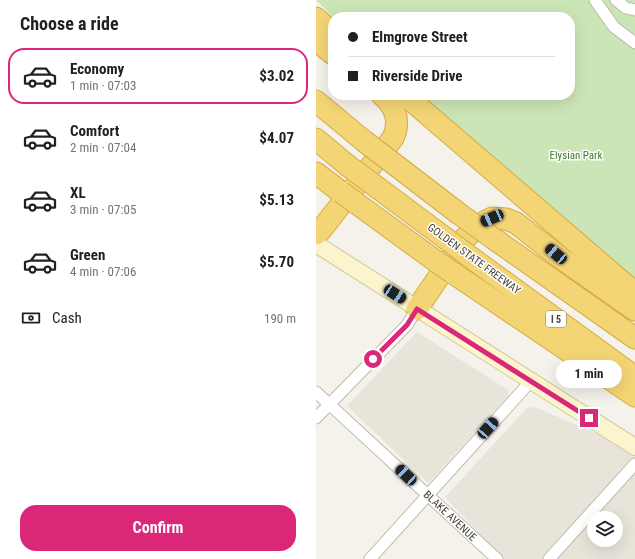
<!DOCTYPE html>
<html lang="en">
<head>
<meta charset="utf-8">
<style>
  body { margin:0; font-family:"Roboto Condensed",sans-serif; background:#f2f2f2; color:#202124; height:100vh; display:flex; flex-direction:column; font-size:15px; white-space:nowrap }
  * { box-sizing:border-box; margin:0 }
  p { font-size:13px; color:#757577 }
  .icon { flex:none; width:22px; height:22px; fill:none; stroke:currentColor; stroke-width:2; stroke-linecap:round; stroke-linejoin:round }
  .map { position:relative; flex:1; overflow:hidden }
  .sheet { display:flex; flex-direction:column; background:#fff; width:316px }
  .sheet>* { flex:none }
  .top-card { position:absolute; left:12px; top:12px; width:247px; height:88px; border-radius:16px; box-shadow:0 4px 16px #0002; display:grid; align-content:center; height:88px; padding:0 20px; background:#fff }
  .controls { position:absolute; left:271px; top:511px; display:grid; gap:8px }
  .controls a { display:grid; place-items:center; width:36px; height:36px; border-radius:50%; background:#fff; box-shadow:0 4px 16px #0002; font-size:20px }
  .end { position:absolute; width:18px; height:18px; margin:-9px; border:5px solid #db2777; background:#fff; box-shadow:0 0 0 2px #fff }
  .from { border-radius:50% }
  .bubble { position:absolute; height:28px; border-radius:14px; background:#fff; box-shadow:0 4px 16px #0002; font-size:13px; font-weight:700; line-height:28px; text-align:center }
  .car { position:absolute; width:12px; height:24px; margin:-12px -6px; border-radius:5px; box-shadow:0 0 3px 1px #0007; background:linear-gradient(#222 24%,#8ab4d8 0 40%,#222 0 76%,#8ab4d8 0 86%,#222 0) }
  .top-card b { display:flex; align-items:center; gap:14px; height:38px; font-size:15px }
  .top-card b+b { border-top:1px solid #e0e0e0 }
  .top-card i { width:10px; height:10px; background:#202124 }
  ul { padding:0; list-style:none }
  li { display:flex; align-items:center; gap:12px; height:56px; margin:0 8px 6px; padding:0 12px; border:2px solid transparent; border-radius:16px }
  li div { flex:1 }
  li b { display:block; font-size:15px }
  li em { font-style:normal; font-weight:700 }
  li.current { border-color:#db2777 }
  li>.icon { width:36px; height:36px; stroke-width:1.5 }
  h2 { padding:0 20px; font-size:18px; line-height:48px }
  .pay { display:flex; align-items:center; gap:10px; height:44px; padding:0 20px; font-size:15px }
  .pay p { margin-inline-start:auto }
  .primary-button { display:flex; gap:8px; margin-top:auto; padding:8px 20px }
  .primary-button a { flex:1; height:46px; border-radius:16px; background:#db2777; color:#fff; font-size:16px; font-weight:700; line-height:46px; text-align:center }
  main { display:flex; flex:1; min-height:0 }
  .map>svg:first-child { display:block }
</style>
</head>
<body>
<main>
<section class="sheet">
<h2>Choose a ride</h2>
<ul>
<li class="current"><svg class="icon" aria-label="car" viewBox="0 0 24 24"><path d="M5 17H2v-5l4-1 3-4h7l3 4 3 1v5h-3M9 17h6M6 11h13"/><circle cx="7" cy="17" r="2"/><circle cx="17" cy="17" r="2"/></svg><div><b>Economy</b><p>1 min · 07:03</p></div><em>$3.02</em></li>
<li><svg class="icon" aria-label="car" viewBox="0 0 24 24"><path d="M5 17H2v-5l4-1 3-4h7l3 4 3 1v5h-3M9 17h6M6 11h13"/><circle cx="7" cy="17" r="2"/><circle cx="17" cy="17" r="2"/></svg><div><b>Comfort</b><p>2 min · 07:04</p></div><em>$4.07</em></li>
<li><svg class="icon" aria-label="car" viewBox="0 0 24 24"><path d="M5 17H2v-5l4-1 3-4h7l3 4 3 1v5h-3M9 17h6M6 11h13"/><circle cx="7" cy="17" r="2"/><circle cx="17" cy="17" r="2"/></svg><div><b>XL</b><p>3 min · 07:05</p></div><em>$5.13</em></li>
<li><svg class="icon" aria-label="car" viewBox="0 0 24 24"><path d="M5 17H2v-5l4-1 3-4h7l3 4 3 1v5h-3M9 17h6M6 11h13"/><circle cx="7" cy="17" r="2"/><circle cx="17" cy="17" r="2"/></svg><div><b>Green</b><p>4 min · 07:06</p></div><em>$5.70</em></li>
</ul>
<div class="pay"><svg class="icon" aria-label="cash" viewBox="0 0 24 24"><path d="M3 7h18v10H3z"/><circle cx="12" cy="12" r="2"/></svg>Cash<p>190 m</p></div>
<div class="primary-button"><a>Confirm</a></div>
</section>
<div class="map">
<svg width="319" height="559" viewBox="0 0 319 559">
  <rect width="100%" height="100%" fill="#f4f2ea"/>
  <g fill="#e8e4d9" fill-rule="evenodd">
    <path d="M 101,332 L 192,390 L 192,396 L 112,483 L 31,406 Z"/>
    <path d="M 219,407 L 319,450 L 319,460 L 231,559 L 187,559 L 129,497 L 211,408 Z"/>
    <path d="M 319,468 L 319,559 L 236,559 ZM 278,518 L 300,518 L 300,540 L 278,540 Z"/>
  </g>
  <path fill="#cce5b6" d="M 0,0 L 319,0 L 319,278 L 260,234 L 104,95 L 254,95 L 254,17 L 17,17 Z"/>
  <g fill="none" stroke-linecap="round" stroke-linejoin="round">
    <defs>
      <g id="minor">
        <path d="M 279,0 L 298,27 L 319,43"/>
        <path d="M 300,0 L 310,8 L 319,10"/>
        <path d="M 0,392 L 181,559"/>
        <path d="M 0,418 L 91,325 L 101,309"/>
        <path d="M 54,559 L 215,381"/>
        <path d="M 233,559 L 319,464"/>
      </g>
      <path id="secondary" d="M 0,244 L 319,447"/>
      <g id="motorway">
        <path d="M 0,18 L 17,33"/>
        <path d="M 0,40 L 17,54"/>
        <path d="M 89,95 L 319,293"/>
        <path d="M 0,101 L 48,141"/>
        <path d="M 0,139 L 31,165"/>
        <path d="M 82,167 L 142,213"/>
        <path d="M 0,173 L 25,192"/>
        <path d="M 62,188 L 129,238"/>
        <path d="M 40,203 L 121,262"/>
        <path d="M 0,234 L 5,230 L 77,138 C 85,121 79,106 66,95"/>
        <path d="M 181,241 L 319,338"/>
        <path d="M 161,262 L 319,377"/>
        <path d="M 137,273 L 319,396"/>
        <path d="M 101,309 L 149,238 L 168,222 L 176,218 L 190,219 L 200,223 L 246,259 L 319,310"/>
      </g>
    </defs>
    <use href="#minor" stroke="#bfbaad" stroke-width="13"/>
    <use href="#secondary" stroke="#d1c79d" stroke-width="18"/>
    <use href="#motorway" stroke="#d4ab45" stroke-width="23"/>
    <use href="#minor" stroke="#fff" stroke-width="11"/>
    <use href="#secondary" stroke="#fbf4cd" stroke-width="16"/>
    <use href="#motorway" stroke="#f4d575" stroke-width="21"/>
    <defs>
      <g id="motorway-bridge">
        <path d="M 48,141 L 82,167"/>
        <path d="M 31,165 L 62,188"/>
        <path d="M 25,192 L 40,203"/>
        <path d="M 142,213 L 181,241"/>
        <path d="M 129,238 L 161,262"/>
        <path d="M 121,262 L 137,273"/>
      </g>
    </defs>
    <use href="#motorway-bridge" stroke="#d4ab45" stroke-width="23" stroke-linecap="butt"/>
    <use href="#motorway-bridge" stroke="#f4d575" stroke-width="21"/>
  </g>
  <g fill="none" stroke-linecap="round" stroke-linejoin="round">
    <path stroke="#db2777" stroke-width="5" d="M 57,359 L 91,325 L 101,309 L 273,418"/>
  </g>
  <g text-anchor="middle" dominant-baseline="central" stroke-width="3" stroke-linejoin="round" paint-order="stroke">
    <rect fill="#fff" stroke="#7f7b74" stroke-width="1" x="230" y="311" width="20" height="16" rx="3"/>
    <g font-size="10" font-weight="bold" fill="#484339">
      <text x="240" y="319">I 5</text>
    </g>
    <g font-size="11" fill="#44762f" stroke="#fff">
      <text x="260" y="155">Elysian Park</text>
    </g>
    <g font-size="11" fill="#484339" stroke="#fff">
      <text transform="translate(158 259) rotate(36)">GOLDEN STATE FREEWAY</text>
      <text transform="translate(134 516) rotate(43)">BLAKE AVENUE</text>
    </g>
  </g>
</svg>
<div class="controls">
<a><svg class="icon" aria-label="layers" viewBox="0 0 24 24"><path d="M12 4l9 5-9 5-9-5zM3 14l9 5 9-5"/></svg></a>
</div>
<i class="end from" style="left:57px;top:359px"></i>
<i class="end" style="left:273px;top:418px"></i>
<div class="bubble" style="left:240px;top:360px;width:66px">1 min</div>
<i class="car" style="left:176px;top:218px;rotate:246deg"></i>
<i class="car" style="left:240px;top:254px;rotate:310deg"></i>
<i class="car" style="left:79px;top:294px;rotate:123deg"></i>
<i class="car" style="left:172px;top:428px;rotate:42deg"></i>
<i class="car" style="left:90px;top:475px;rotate:313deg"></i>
<div class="top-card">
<b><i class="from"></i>Elmgrove Street</b>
<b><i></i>Riverside Drive</b>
</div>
</div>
</main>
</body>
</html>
